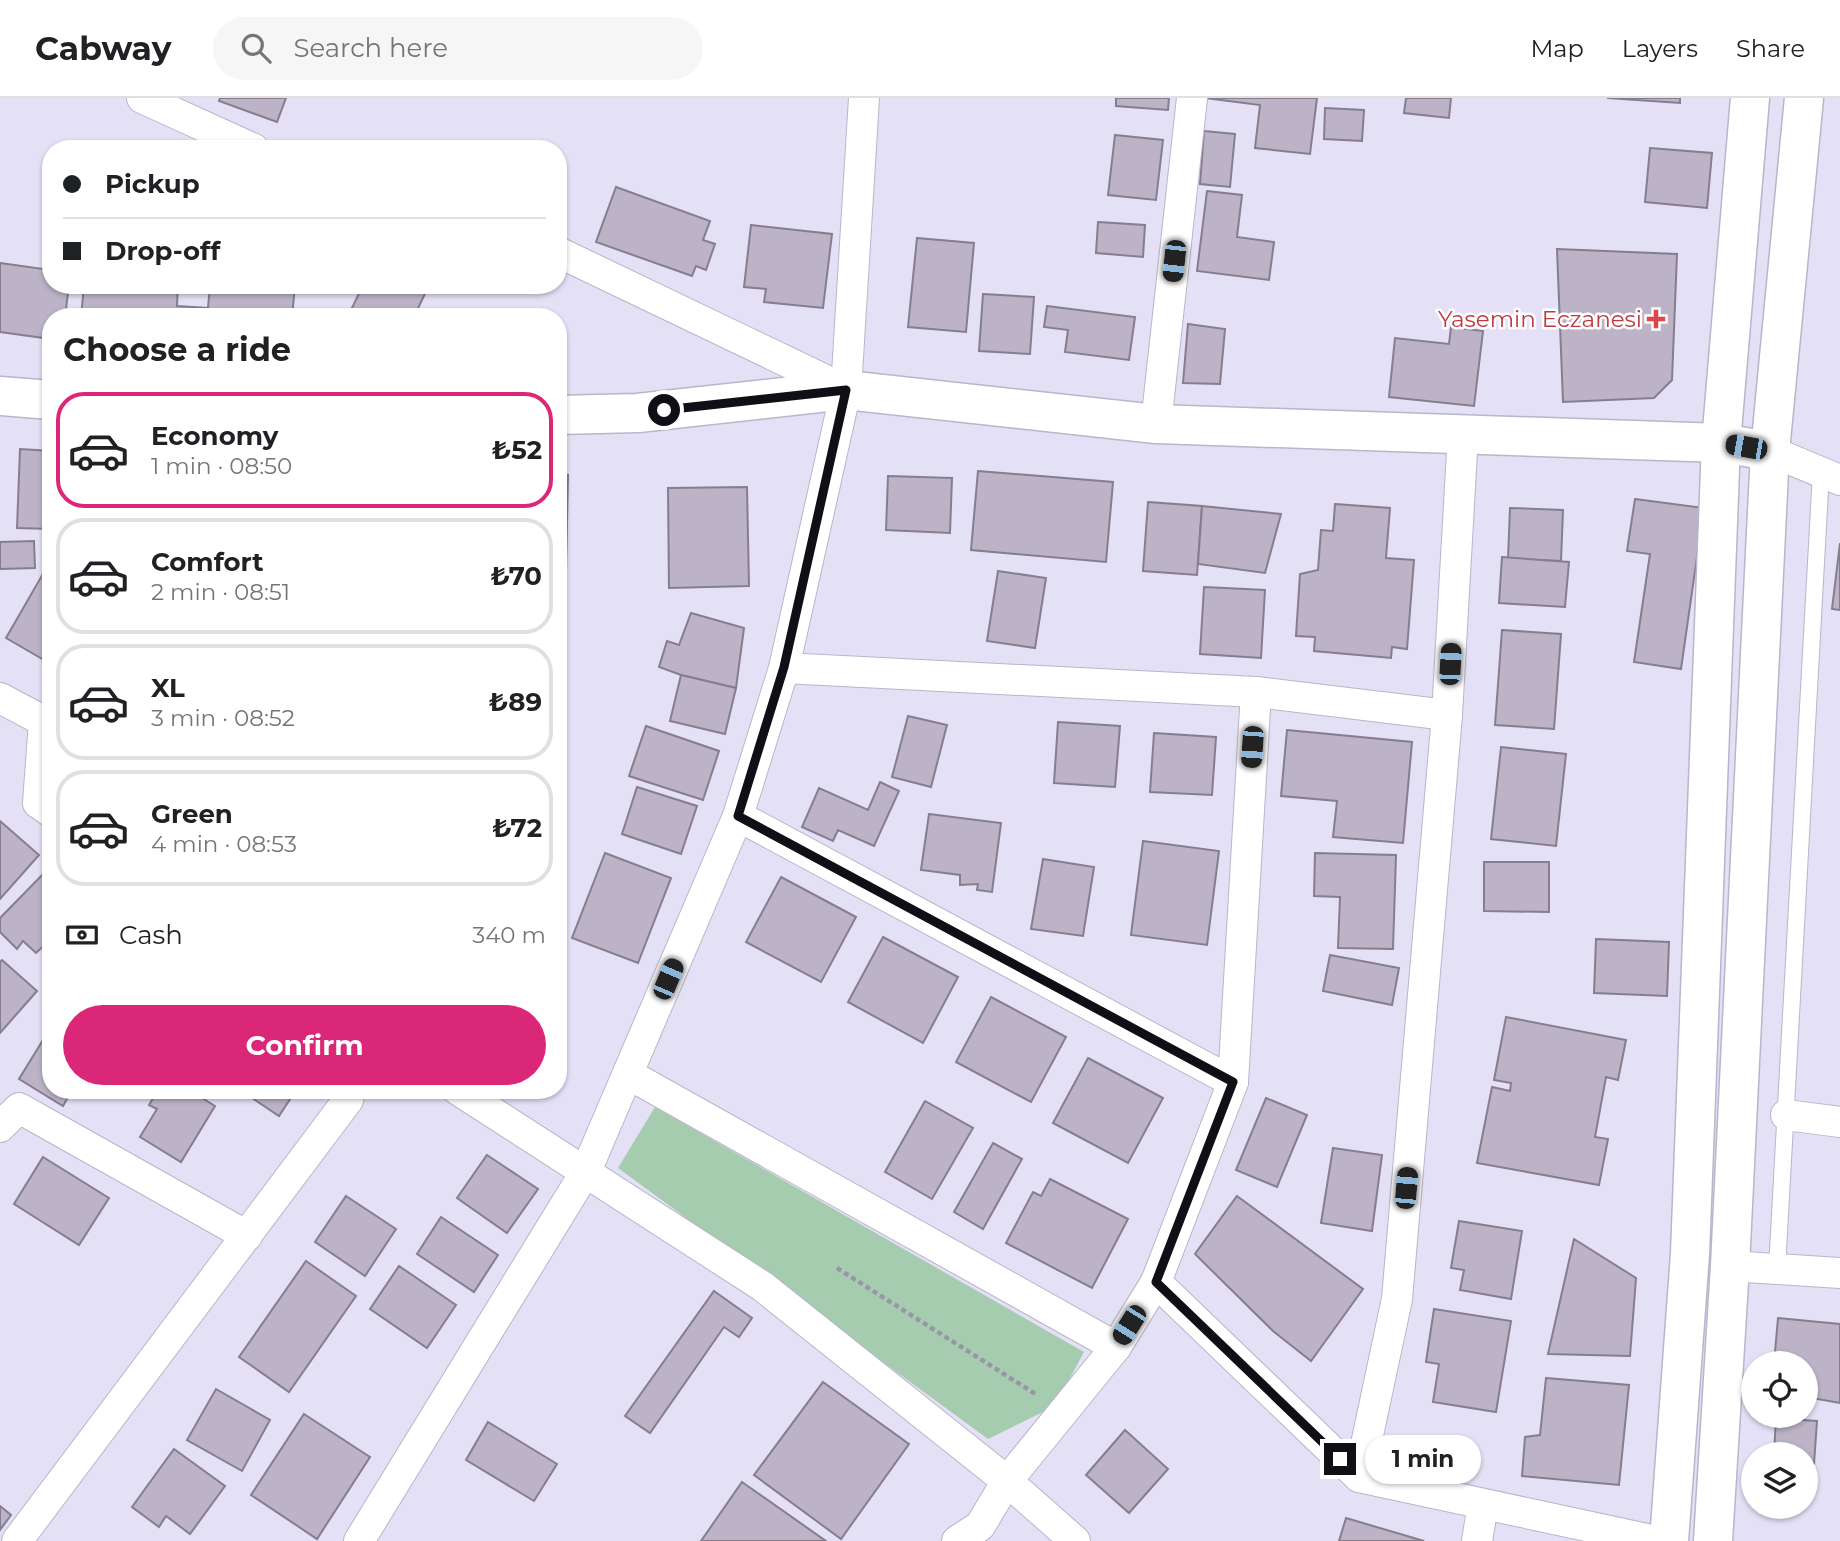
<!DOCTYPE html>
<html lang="en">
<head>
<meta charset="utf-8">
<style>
  body { margin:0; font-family:Montserrat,sans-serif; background:#f6f6f6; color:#202124; height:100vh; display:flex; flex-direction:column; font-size:26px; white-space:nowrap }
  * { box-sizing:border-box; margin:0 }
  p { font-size:23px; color:#757577 }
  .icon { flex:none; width:38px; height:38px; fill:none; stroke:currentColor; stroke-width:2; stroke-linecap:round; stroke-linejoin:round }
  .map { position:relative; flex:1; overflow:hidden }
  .sheet { position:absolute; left:42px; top:210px; width:525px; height:791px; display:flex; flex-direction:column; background:#fff; border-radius:28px; box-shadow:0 2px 5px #0004 }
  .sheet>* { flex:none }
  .top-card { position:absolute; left:42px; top:42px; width:525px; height:154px; border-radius:28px; box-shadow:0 2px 5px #0004; display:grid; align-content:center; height:154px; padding:0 21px; background:#fff }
  .fabs { position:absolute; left:1741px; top:1253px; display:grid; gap:14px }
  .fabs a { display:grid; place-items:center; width:77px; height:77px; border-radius:50%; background:#fff; box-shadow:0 2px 5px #0004; font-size:35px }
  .end { position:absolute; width:32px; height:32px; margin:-16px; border:9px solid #100f16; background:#fff; box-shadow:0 0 0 4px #fff }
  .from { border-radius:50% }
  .bubble { position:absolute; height:49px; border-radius:24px; background:#fff; box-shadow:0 2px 5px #0004; font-size:23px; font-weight:700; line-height:49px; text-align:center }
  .car { position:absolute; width:21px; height:42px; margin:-21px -10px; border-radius:9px; box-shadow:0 0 5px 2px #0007; background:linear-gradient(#222 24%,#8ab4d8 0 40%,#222 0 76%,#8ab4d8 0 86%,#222 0) }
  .top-card b { display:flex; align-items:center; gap:24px; height:66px; font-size:26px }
  .top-card b+b { border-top:2px solid #e0e0e0 }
  .top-card i { width:18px; height:18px; background:#202124 }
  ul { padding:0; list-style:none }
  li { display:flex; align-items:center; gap:21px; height:116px; margin:0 14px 10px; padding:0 7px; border:4px solid #e0e0e0; border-radius:28px }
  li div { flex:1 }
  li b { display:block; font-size:26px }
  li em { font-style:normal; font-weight:700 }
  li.on { border-color:#db2777 }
  li>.icon { width:63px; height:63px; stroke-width:1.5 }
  h2 { padding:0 21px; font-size:32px; line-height:84px }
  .pay { display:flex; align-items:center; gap:18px; height:77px; padding:0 21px; font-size:26px }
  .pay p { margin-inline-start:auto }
  .action { display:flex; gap:14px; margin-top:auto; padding:14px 21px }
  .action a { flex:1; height:80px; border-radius:42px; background:#db2777; color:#fff; font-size:28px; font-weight:700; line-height:80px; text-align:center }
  header { display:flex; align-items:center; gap:42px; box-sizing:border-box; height:98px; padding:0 35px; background:#fff; border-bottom:2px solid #e0e0e0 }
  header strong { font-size:33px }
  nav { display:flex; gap:38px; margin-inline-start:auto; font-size:24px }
  .search { width:490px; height:63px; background:#f6f6f6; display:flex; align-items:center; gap:18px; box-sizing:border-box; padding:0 24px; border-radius:38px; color:#757577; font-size:26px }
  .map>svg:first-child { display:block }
</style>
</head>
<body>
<header>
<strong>Cabway</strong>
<div class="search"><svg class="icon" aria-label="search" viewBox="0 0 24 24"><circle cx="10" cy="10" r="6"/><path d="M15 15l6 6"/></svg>Search here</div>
<nav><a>Map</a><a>Layers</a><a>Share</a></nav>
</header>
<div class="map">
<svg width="1840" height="1443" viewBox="0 0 1840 1443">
  <rect width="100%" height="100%" fill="#e4e0f6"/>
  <path fill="#a6ccb0" d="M 655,1009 L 1084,1254 L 1055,1308 L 988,1341 L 618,1070 Z"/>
  <g fill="#bcb3c7" stroke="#867d8f" stroke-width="2">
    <path d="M 220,0 L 286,0 L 277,24 L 219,3 Z"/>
    <path d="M 1116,0 L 1169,0 L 1168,12 L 1116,8 Z"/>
    <path d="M 1205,0 L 1317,0 L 1310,56 L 1255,50 L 1260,7 Z"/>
    <path d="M 1406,0 L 1451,0 L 1449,20 L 1404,15 Z"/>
    <path d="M 1607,0 L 1680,0 L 1680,5 Z"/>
    <path d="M 1325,10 L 1364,12 L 1362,43 L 1324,41 Z"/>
    <path d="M 1204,33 L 1235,36 L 1230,89 L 1200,86 Z"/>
    <path d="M 1115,37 L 1163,42 L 1156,102 L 1108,97 Z"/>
    <path d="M 1650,50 L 1712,55 L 1707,110 L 1645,104 Z"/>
    <path d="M 616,89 L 710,123 L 703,142 L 715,146 L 706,172 L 696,168 L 692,178 L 596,144 Z"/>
    <path d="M 1207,93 L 1242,97 L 1237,139 L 1274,144 L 1269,182 L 1197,173 Z"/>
    <path d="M 1098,124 L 1145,127 L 1143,159 L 1096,155 Z"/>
    <path d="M 751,127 L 832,136 L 823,210 L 764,204 L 766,191 L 744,189 Z"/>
    <path d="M 917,140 L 974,145 L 966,234 L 908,229 Z"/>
    <path d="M 1557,151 L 1677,156 L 1672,282 L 1654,300 L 1563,304 Z"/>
    <path d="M 0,165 L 51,172 L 51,187 L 69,187 L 65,219 L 51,219 L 51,241 L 0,234 Z"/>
    <path d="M 84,187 L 178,187 L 177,208 L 208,210 L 210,187 L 295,187 L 292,219 L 81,219 Z"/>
    <path d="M 363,187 L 429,187 L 414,219 L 365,219 L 351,212 Z"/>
    <path d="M 983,196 L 1034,199 L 1030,256 L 979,253 Z"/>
    <path d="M 1047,208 L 1135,219 L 1129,262 L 1065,254 L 1068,232 L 1044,229 Z"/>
    <path d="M 1188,226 L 1225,231 L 1220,286 L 1183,285 Z"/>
    <path d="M 1451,229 L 1483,233 L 1474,308 L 1389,299 L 1395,240 L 1449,246 Z"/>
    <path d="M 20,351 L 51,353 L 51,431 L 17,430 Z"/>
    <path d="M 978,373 L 1113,384 L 1106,464 L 971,452 Z"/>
    <path d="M 558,377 L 568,377 L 566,474 L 558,474 Z"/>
    <path d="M 888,378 L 952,380 L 950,435 L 886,432 Z"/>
    <path d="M 747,389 L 749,488 L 669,490 L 668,390 Z"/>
    <path d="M 1635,401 L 1704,410 L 1681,571 L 1634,564 L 1650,456 L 1627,453 Z"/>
    <path d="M 1148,404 L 1202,408 L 1197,477 L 1143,473 Z"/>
    <path d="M 1335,406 L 1390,410 L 1386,460 L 1414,462 L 1407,551 L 1392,549 L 1391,560 L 1314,553 L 1315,539 L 1296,538 L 1300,476 L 1318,472 L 1321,432 L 1333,433 Z"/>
    <path d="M 1202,408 L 1281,416 L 1265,475 L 1198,466 Z"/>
    <path d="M 1510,410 L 1563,412 L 1561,463 L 1508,461 Z"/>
    <path d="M 34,443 L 35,470 L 0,471 L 0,444 Z"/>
    <path d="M 1840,445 L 1840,512 L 1832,511 Z"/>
    <path d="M 1502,459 L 1569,464 L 1565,509 L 1499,505 Z"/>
    <path d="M 998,473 L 1046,480 L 1035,550 L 987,543 Z"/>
    <path d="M 44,474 L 51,478 L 51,566 L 6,540 Z"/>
    <path d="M 1204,489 L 1265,492 L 1261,560 L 1200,556 Z"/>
    <path d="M 691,515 L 744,530 L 736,590 L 681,577 L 659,569 L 667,543 L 679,547 Z"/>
    <path d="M 1502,532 L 1561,536 L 1554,631 L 1495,627 Z"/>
    <path d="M 681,577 L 736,590 L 725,636 L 670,623 Z"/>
    <path d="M 908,618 L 947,627 L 931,689 L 892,679 Z"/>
    <path d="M 1058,624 L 1120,628 L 1115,689 L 1054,685 Z"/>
    <path d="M 646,628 L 719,653 L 703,702 L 629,678 Z"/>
    <path d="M 1287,632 L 1412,644 L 1403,745 L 1333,739 L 1337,703 L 1281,698 Z"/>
    <path d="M 1154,635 L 1216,639 L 1212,697 L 1150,694 Z"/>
    <path d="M 1501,649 L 1566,656 L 1556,748 L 1491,741 Z"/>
    <path d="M 880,684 L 899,693 L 874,748 L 838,732 L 833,743 L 802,729 L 819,690 L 868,712 Z"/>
    <path d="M 637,689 L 697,708 L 681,756 L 622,736 Z"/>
    <path d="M 929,716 L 1001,725 L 992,794 L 977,792 L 978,786 L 960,787 L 960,777 L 921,772 Z"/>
    <path d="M 0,723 L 39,757 L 0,801 Z"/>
    <path d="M 1143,743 L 1219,753 L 1207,847 L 1131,837 Z"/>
    <path d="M 605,755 L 671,780 L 638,865 L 572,840 Z"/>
    <path d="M 1315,755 L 1396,757 L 1393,851 L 1338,850 L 1340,799 L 1314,798 Z"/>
    <path d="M 1043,761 L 1094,769 L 1083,838 L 1031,831 Z"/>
    <path d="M 1484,764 L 1549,764 L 1549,814 L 1484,813 Z"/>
    <path d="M 51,768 L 51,841 L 36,855 L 23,843 L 17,851 L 0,834 L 0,820 Z"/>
    <path d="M 781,779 L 856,819 L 821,884 L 746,844 Z"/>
    <path d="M 883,839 L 958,879 L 923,945 L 848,904 Z"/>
    <path d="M 1596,841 L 1669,844 L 1667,898 L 1594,895 Z"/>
    <path d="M 1330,857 L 1399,870 L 1392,907 L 1323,893 Z"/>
    <path d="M 2,862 L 37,893 L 0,935 L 0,864 Z"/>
    <path d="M 991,899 L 1066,939 L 1031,1004 L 956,964 Z"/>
    <path d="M 1506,919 L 1626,942 L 1618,982 L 1606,979 L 1595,1039 L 1608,1041 L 1599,1087 L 1477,1065 L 1492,989 L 1510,993 L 1511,985 L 1494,982 Z"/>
    <path d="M 51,929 L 51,992 L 72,992 L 63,1008 L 19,981 Z"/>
    <path d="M 1088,960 L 1163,1000 L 1128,1065 L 1053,1025 Z"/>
    <path d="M 158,992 L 189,992 L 215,1008 L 181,1064 L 140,1039 L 157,1011 L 149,1007 Z"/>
    <path d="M 240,992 L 296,992 L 279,1018 Z"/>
    <path d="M 1266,1000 L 1307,1017 L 1277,1089 L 1236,1072 Z"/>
    <path d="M 925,1003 L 973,1030 L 932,1101 L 885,1074 Z"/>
    <path d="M 993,1045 L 1022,1061 L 983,1131 L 954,1114 Z"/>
    <path d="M 1333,1050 L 1382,1057 L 1372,1133 L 1321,1125 Z"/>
    <path d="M 487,1057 L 538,1091 L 507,1135 L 457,1100 Z"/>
    <path d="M 43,1059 L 109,1100 L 79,1147 L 14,1106 Z"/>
    <path d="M 1050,1081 L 1128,1121 L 1092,1190 L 1006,1145 L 1033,1094 L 1041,1098 Z"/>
    <path d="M 346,1098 L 396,1131 L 365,1178 L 315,1144 Z"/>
    <path d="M 1237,1098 L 1363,1191 L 1311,1263 L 1273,1233 L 1195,1156 Z"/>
    <path d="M 441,1119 L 498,1157 L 474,1194 L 417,1156 Z"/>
    <path d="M 1459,1123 L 1522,1133 L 1511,1201 L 1460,1192 L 1464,1172 L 1451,1170 Z"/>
    <path d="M 1574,1141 L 1636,1180 L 1630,1258 L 1548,1256 Z"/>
    <path d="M 306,1163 L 356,1198 L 289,1294 L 239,1259 Z"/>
    <path d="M 399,1168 L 456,1207 L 427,1250 L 370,1211 Z"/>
    <path d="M 714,1193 L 752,1220 L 739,1239 L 724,1229 L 650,1335 L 625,1318 Z"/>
    <path d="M 1434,1211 L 1511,1223 L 1496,1314 L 1433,1304 L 1439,1266 L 1426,1264 Z"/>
    <path d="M 1778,1220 L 1840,1226 L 1840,1305 L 1806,1299 L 1806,1265 L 1774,1265 Z"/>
    <path d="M 1546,1280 L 1629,1287 L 1619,1387 L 1522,1378 L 1525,1339 L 1540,1337 Z"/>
    <path d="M 823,1284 L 909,1346 L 841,1441 L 754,1377 Z"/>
    <path d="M 216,1291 L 270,1322 L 242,1373 L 187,1342 Z"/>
    <path d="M 304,1316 L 370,1359 L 317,1441 L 251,1397 Z"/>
    <path d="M 1776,1320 L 1817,1323 L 1814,1366 L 1806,1366 L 1806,1356 L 1774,1356 Z"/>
    <path d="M 488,1324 L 557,1366 L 534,1403 L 466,1362 Z"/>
    <path d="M 1125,1332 L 1168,1371 L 1129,1415 L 1086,1377 Z"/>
    <path d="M 174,1351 L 225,1388 L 190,1436 L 166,1418 L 159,1429 L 132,1409 Z"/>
    <path d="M 742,1384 L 826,1443 L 701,1443 Z"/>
    <path d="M 0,1408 L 11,1417 L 0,1432 Z"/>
    <path d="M 1346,1420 L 1424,1443 L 1339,1443 Z"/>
  </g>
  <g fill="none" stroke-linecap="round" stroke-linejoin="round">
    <defs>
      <path id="service" d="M 1777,1171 L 1821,374"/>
      <g id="minor">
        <path d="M 142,0 L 254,51"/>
        <path d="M 558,154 L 846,292"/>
        <path d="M 1156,326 L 1192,0"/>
        <path d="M 1770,353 L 1840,382"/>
        <path d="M 784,570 L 1256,594 L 1447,617"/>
        <path d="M 0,600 L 51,627"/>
        <path d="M 44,623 L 38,705 L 51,714"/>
        <path d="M 738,718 L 1233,984"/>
        <path d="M 628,976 L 1116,1249"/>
        <path d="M 458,992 L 762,1188 L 1007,1383 L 1075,1443"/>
        <path d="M 1786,1017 L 1840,1024"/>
        <path d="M 0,1029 L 19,1010 L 247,1138"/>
        <path d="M 1730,1168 L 1840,1175"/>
        <path d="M 1156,1184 L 1359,1379 L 1656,1443"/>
        <path d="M 1359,1379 L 1397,1201 L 1447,617 L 1463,336"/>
        <path d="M 17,1443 L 348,1002 L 350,992"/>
        <path d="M 359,1443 L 586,1073 L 738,718 L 784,570 L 846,292 L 864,0"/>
        <path d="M 957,1443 L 980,1428 L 1007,1383 L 1116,1249 L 1156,1184 L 1233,984 L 1256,594"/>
        <path d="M 1477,1443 L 1483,1406"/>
      </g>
      <g id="tertiary">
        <path d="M 0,298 L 51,302"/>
        <path d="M 558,317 L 638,315 L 846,292 L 1156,326 L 1721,345 L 1770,353"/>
      </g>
      <g id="secondary">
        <path d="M 1669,1443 L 1690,1156 L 1721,345 L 1750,0"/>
        <path d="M 1713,1443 L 1730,1168 L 1770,353 L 1804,0"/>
      </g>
    </defs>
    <use href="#service" stroke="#b9b5ca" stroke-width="18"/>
    <use href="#minor" stroke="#b9b5ca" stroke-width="32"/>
    <use href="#tertiary" stroke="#b9b5ca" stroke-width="41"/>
    <use href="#secondary" stroke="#b9b5ca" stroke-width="41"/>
    <path stroke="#9896a6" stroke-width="4.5" stroke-dasharray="5 3.5" stroke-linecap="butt" d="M 837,1170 L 1037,1297"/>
    <use href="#service" stroke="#fff" stroke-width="16"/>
    <use href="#minor" stroke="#fff" stroke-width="30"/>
    <use href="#tertiary" stroke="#fff" stroke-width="38"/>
    <use href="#secondary" stroke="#fff" stroke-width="38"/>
  </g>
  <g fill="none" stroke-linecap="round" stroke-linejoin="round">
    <path stroke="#100f16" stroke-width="9" d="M 664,312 L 846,292 L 784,569 L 738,718 L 1233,984 L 1156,1184 L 1340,1361"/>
  </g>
  <path fill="#e0444e" stroke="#fff" stroke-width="2.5" d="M1652.5 210.5h7v7h7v7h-7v7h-7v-7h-7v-7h7z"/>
  <g text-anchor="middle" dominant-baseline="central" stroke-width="5" stroke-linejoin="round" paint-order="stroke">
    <g font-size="23" fill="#be3a42" stroke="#fff" text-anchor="end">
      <text x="1642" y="221">Yasemin Eczanesi</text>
    </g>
  </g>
</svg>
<div class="fabs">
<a><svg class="icon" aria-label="locate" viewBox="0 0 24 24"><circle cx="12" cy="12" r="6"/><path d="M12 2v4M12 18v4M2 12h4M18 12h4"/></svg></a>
<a><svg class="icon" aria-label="layers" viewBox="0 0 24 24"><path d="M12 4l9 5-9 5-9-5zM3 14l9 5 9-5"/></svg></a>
</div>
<i class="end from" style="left:664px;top:312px"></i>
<i class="end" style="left:1340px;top:1361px"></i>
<div class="bubble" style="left:1365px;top:1337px;width:116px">1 min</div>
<i class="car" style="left:1174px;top:163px;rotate:186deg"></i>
<i class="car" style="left:1746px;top:349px;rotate:280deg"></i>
<i class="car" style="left:1450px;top:566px;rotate:3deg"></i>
<i class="car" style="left:1252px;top:649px;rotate:184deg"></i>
<i class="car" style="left:668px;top:881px;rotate:23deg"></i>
<i class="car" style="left:1406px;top:1090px;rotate:5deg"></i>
<i class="car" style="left:1129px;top:1227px;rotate:212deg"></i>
<div class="top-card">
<b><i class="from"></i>Pickup</b>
<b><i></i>Drop-off</b>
</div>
<section class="sheet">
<h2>Choose a ride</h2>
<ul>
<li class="on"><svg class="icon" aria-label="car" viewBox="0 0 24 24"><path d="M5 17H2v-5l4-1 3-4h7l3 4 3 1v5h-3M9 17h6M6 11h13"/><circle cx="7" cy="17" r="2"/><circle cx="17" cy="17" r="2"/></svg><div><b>Economy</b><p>1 min · 08:50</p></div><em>₺52</em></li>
<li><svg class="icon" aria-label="car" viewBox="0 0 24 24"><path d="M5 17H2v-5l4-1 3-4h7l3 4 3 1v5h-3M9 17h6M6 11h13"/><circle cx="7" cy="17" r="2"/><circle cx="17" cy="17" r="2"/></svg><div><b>Comfort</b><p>2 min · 08:51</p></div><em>₺70</em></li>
<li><svg class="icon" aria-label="car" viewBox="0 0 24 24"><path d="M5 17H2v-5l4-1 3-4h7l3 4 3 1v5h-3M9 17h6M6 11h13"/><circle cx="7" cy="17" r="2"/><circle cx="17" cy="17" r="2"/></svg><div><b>XL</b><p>3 min · 08:52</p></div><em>₺89</em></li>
<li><svg class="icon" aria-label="car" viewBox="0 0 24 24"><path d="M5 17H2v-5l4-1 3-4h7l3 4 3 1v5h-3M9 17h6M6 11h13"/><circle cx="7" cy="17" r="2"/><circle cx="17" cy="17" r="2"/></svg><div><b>Green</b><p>4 min · 08:53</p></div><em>₺72</em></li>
</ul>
<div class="pay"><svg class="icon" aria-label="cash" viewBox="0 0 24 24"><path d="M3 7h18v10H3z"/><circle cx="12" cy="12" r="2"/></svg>Cash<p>340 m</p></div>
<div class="action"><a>Confirm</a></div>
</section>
</div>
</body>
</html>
